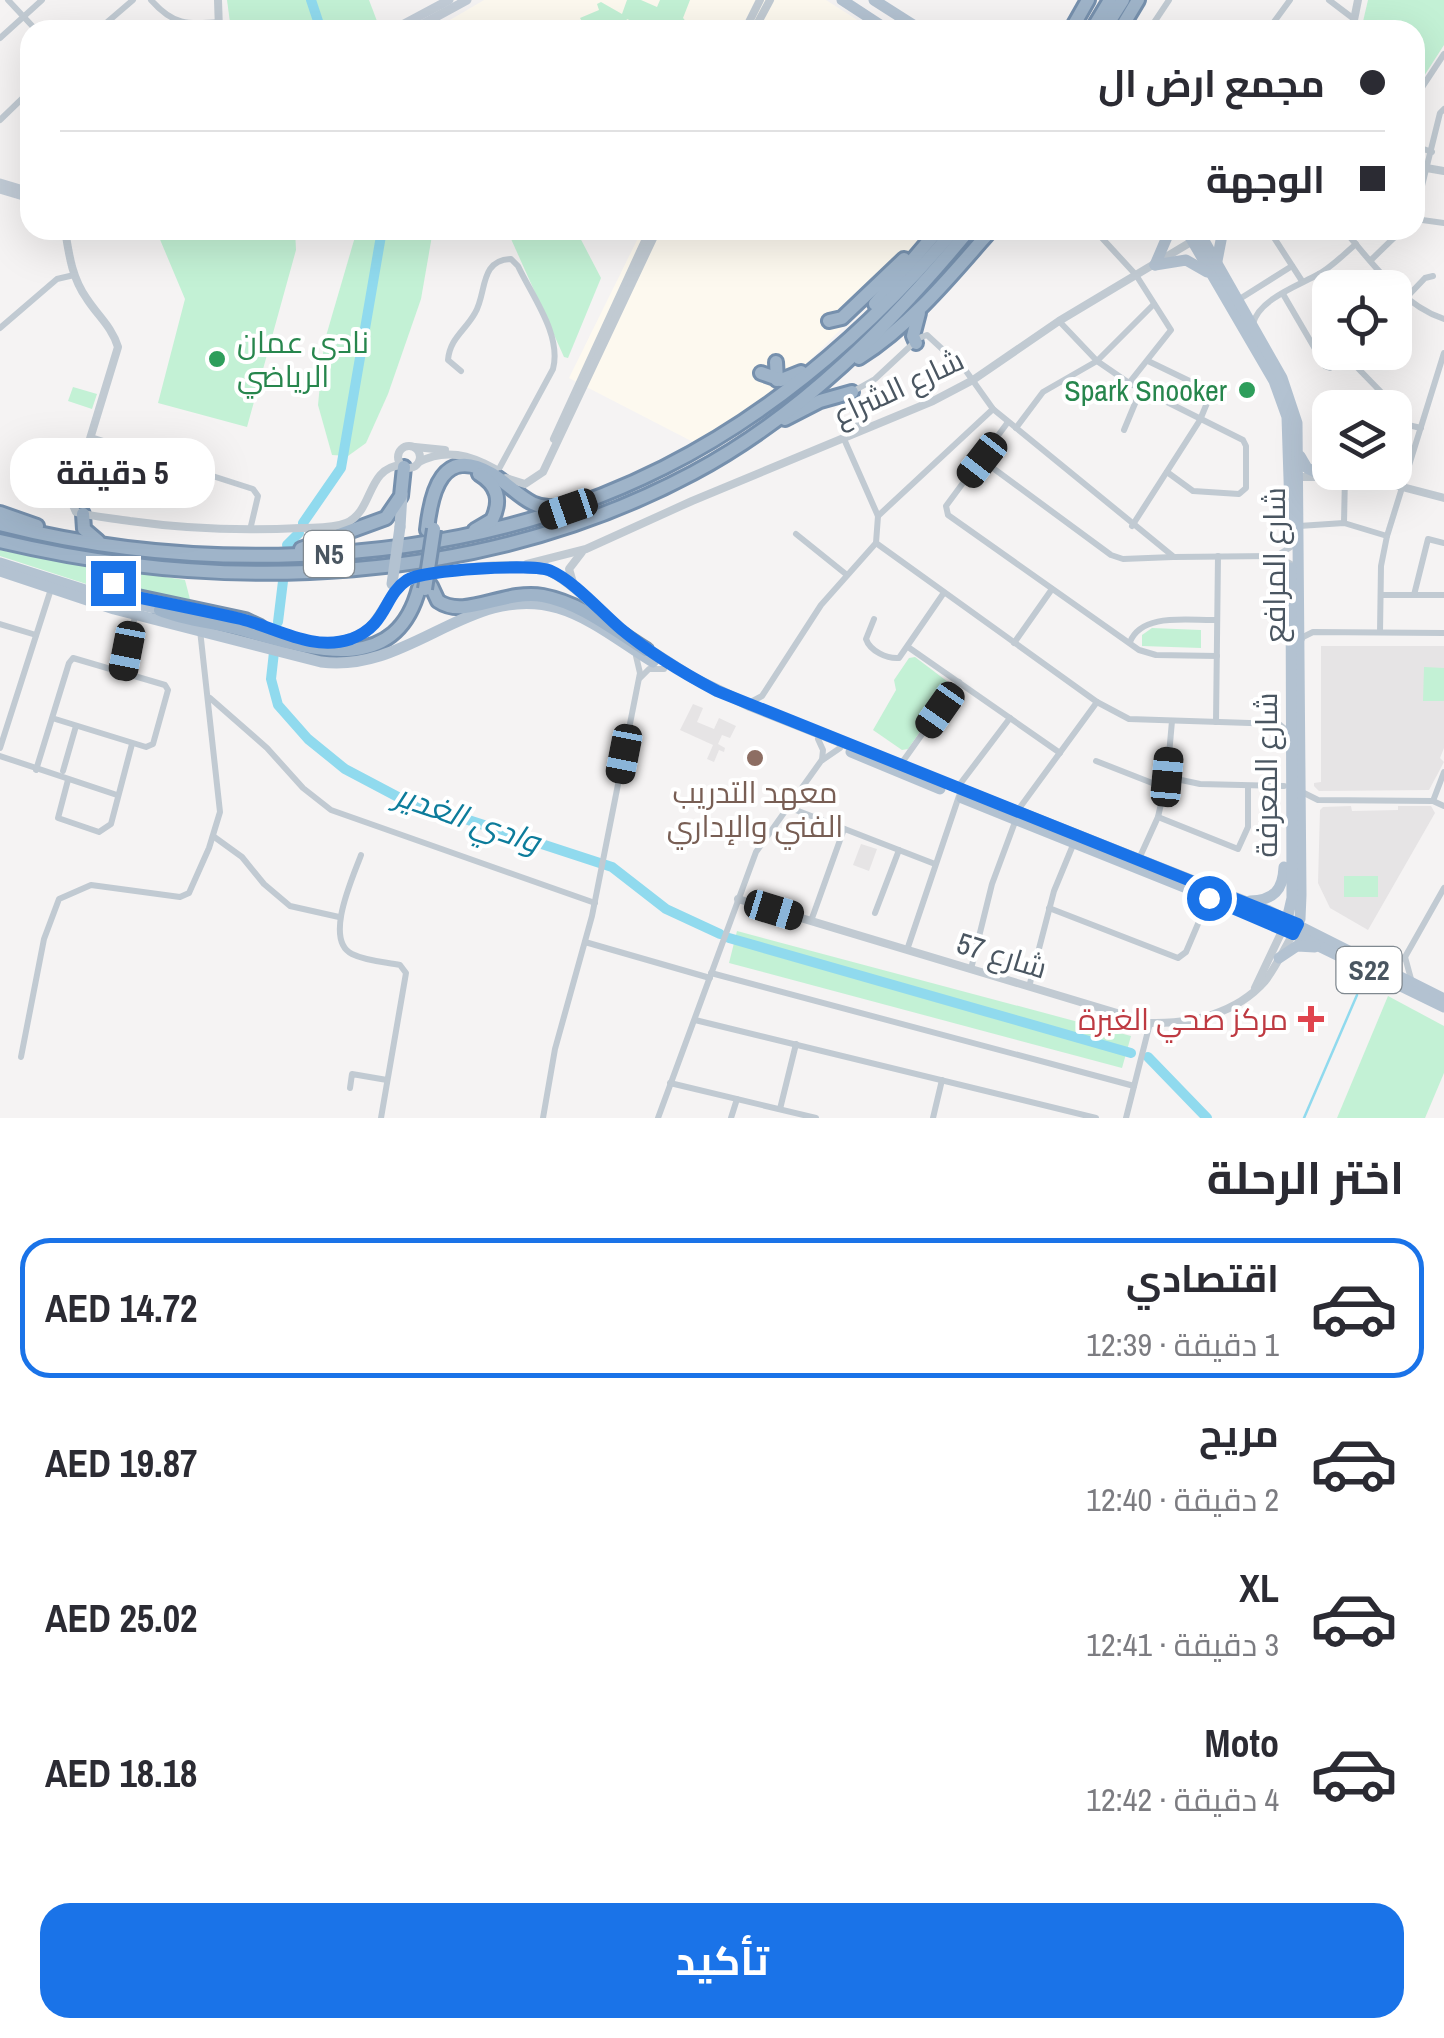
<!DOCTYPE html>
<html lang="ar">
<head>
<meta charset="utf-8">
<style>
  body { margin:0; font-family:"Archivo Narrow",Cairo,sans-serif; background:#f2f2f3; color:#2b2b33; direction:rtl; height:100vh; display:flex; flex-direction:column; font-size:38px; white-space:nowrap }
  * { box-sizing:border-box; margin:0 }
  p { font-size:32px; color:#7c7c81 }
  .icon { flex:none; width:55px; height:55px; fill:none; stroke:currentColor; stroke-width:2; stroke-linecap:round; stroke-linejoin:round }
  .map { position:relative; height:1118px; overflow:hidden; direction:ltr }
  .drawer { display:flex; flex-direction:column; background:#fff; flex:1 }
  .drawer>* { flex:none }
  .hud { position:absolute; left:20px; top:20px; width:1405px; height:220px; border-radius:30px; box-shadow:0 10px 40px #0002; direction:rtl; display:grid; align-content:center; height:220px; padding:0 40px; background:#fff }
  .buttons { position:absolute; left:1312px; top:270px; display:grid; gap:20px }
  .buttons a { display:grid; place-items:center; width:100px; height:100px; border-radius:20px; background:#fff; box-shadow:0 10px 40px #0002; font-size:50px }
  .end { position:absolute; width:45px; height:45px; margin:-22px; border:12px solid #1a73e8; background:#fff; box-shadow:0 0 0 5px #fff }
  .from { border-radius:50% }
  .bubble { position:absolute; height:70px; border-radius:30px; background:#fff; box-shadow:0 10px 40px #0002; font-size:32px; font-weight:700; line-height:70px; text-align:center; direction:rtl }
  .car { position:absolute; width:30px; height:60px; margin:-30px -15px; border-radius:12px; box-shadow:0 0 8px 2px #0007; background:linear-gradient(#222 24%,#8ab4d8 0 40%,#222 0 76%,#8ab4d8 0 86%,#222 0) }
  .hud b { display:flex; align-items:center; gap:35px; height:95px; font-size:38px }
  .hud b+b { border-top:2px solid #e1e1e2 }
  .hud i { width:25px; height:25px; background:#2b2b33 }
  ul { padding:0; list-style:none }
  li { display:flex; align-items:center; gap:30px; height:140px; margin:0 20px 15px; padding:0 20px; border:5px solid transparent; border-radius:30px }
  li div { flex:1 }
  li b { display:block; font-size:38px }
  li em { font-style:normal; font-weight:700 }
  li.active { border-color:#1a73e8 }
  li>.icon { width:90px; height:90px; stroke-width:1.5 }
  h2 { padding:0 40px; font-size:45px; line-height:120px }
  .button { display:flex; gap:20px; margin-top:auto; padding:20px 40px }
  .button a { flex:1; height:115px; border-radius:30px; background:#1a73e8; color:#fff; font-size:40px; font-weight:700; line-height:115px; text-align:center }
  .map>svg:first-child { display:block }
</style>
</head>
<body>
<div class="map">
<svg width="1444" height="1118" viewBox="0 0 1444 1118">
  <rect width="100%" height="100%" fill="#f5f3f3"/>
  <g fill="#fdf9ef">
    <path d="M 484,0 L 826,0 L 873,30 L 433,30 Z"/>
    <path d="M 642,230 L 927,230 L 870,300 L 771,399 L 699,445 L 569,378 Z"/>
  </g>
  <g fill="#e6e4e5">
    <path d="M 1321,646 L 1444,646 L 1444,748 L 1440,758 L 1444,762 L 1429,790 L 1319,791 L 1314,786 L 1314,783 L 1321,782 Z"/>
    <path d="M 693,704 L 703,708 L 697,722 L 714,729 L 719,718 L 736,726 L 730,738 L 722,735 L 718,744 L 725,748 L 724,752 L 719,750 L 714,762 L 707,759 L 713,745 L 680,730 Z"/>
    <path d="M 1351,806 L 1352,811 L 1398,810 L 1398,806 L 1431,806 L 1435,813 L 1368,930 L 1330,908 L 1318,883 L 1320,810 L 1323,807 Z"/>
    <path d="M 861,844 L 877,849 L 869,871 L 853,865 Z"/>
  </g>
  <g fill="#c3f1d5">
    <path d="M 227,0 L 369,0 L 380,29 L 231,30 Z"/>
    <path d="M 627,0 L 641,0 L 657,7 L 660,0 L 690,0 L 683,18 L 689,25 L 699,30 L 646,30 L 646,27 L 627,19 L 622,30 L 587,30 L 580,18 L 599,10 L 597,4 L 601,2 L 622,14 Z"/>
    <path d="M 1368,0 L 1444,0 L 1444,45 L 1415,90 L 1415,30 L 1361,30 Z"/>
    <path d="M 156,230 L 295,230 L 296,250 L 247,427 L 158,403 L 185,299 Z"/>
    <path d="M 357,230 L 433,230 L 421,299 L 388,394 L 366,443 L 348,456 L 332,455 L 318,405 L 324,343 Z"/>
    <path d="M 507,230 L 576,230 L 601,278 L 568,358 L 564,357 Z"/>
    <path d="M 73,387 L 97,394 L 92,409 L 68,401 Z"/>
    <path d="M 0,550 L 108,571 L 111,592 L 0,556 Z"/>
    <path d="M 126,571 L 185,580 L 191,603 L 121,587 L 119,577 Z"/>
    <path d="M 1152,628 L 1201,630 L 1201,648 L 1142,646 L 1142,635 Z"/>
    <path d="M 915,657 L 952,685 L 908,749 L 902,750 L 873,730 L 896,690 L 894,680 L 909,658 Z"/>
    <path d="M 1424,667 L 1444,668 L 1444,701 L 1423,701 Z"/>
    <rect x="1344" y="876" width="34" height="21"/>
    <path d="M 737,931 L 1131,1036 L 1122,1068 L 729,963 Z"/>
    <path d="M 1388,996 L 1444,1026 L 1444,1073 L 1425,1118 L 1337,1118 Z"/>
  </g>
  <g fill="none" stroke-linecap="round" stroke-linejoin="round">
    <path stroke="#90daee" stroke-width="2.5" d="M 1304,1118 L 1357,995"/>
    <g stroke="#90daee" stroke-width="10">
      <path d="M 311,0 L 321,30"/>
      <path d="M 303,523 L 341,468 L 382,230"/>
      <path d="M 287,545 L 299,533"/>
      <path d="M 278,622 L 284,573"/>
      <path d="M 274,652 L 271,679 L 278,705 L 308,739 L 345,769 L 398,797 L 612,867 L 666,909 L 720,934"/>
      <path d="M 729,938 L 1131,1053"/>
      <path d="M 1148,1057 L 1207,1118"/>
    </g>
    <defs>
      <g id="trunk">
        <path d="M 1071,30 L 1088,0"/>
        <path d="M 1092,30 L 1110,0"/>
        <path d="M 1104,30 L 1123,0"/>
        <path d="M 1120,30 L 1138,0"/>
        <path d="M 875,304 L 938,230"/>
        <path d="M 829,321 L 842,318 L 904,259"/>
        <path d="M 916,343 L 913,336 L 919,313"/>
        <path d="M 859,358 C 910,326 951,276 991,230"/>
        <path d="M 776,362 L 777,380"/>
        <path d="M 761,373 L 781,380 L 801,372"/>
        <path d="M 785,419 L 820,401 L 852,392"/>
        <path d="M 0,513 L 37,526"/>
        <path d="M 83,514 L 84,529 L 98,541"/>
        <path d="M 0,524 C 98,549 199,559 300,555 C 576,545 776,440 954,230"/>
        <path d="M 427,530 C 431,492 442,445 492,474 C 516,488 529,513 561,506"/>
        <path d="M 475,530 L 492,520 C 502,500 497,485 479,474"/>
        <path d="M 0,541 C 228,595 483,585 693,473 C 802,415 891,324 969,230"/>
        <path d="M 301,549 L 386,518 L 401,496 L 404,467"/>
        <path d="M 133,569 L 122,569 L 115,574 L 113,583 L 119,593 L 245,620 L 260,627"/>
        <path d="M 431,586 L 438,601 C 465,620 504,589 543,596 C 581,603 614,630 646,650"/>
        <path d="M 160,610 C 184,620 211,622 235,628 C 301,645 394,683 419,588"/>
      </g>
    </defs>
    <use href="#trunk" stroke="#7690ad" stroke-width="18"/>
    <g stroke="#c1cad2" stroke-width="6">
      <path d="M 8,0 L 36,30"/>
      <path d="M 151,0 C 173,25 187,25 219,22"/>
      <path d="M 1329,0 L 1354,19"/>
      <path d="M 98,30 L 133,0"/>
      <path d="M 1149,30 L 1169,0"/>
      <path d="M 1268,30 L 1290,0"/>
      <path d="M 0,38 L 42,0"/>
      <path d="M 1415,98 L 1444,54"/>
      <path d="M 0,120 L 30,91"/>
      <path d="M 1415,146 L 1432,152"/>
      <path d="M 29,180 L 30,179"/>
      <path d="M 1415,214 L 1440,113 L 1444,109"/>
      <path d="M 1415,219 L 1444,223"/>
      <path d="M 1269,230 L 1302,281"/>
      <path d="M 1344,230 C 1372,263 1402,305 1444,319"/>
      <path d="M 1101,237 L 1136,275 L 1171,330 L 1129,383"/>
      <path d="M 1371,260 L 1402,230"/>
      <path d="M 1319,274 L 1330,292"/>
      <path d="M 1283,294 L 1325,366 L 1330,368 L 1341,359 L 1348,358 L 1381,392 L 1382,408"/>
      <path d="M 1406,298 L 1425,278 L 1433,276"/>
      <path d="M 1238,300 L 1292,266"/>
      <path d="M 1059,321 L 1097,361 L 1129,383 L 1243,440 L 1246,446 L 1246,488 L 1239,494 L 1193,491 L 1167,472"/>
      <path d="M 1253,324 C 1258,300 1297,286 1317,275 C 1331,268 1344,254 1356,244"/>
      <path d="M 0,328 L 57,279 L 74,275"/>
      <path d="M 1354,364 L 1361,352"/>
      <path d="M 461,371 L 448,360 C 450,338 465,331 475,313 C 487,293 479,260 511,259 L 518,266 C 532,296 562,335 553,369 L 500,467"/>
      <path d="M 1008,422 L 946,506 L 948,515 L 1139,650 L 1156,655 L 1217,656"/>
      <path d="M 1395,422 L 1421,428"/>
      <path d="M 1016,428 L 1043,392 L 1097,361 L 1154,304"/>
      <path d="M 1124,430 L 1141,389"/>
      <path d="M 862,431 L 849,404 L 852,392 L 875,379 L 919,338 L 927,335 L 966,371 L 993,409 L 1174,557 L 1276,556 L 1291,564"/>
      <path d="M 91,437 L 253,489 L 258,496 L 250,530"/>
      <path d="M 844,439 L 878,516 L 876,543 L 1097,702 L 1129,719 L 1279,724 L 1289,732"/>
      <path d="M 982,460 L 1111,555 L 1123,559 L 1173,557"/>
      <path d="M 878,516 L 993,409"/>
      <path d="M 1344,523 L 1345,476"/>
      <path d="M 1132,526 L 1200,420 L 1207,403 L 1206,392 L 1202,387 L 1148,361"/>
      <path d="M 1299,526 L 1344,523 L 1387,536"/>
      <path d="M 796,534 L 847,575"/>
      <path d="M 1276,556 L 1291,547"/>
      <path d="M 1381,595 L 1444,595"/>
      <path d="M 1414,595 L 1428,539 L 1444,543"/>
      <path d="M 874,619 L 866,639 C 870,651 887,659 899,658 L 943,594"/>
      <path d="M 0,624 L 36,635"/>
      <path d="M 1380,632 L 1381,566 L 1387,536 L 1444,353"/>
      <path d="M 1130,642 C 1142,612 1189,621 1217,620"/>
      <path d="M 1014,643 L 1052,589"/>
      <path d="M 1300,643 L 1303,637 L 1313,632 L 1444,633"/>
      <path d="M 908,647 L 1060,753"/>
      <path d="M 123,673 L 135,616"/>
      <path d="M 640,678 L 649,669 L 664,669"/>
      <path d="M 210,698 L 267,748 L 303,788 L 331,810 L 595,903"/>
      <path d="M 747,704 L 762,696 L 821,605 L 876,543"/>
      <path d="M 1216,722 L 1218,556"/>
      <path d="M 818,739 L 823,750 L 822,760"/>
      <path d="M 0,748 L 51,589"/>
      <path d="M 0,756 L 117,795"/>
      <path d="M 1096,761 L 1165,788"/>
      <path d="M 901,764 L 959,682"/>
      <path d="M 36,770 L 69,663 L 73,658 L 165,685 L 168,690 L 153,744 L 146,747 L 52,718"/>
      <path d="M 63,771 L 76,726"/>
      <path d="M 1167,777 L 1200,784 L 1284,786"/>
      <path d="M 68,780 L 58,818 L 99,832 L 111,824 L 132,744"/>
      <path d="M 957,788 L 1010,718"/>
      <path d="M 1300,791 L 1318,800 L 1433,801 L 1444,806"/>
      <path d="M 1433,801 L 1444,772"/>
      <path d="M 788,807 L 935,864"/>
      <path d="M 1018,810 L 1097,702"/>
      <path d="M 1158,817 L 1238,849 L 1248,827 L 1248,786"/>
      <path d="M 213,836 L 242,857 L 264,884 L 290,906 L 339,917"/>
      <path d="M 361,855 C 354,875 323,940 352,954 C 366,961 385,962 400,965 L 406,973 L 381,1118"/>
      <path d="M 1138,861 L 1158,817 L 1167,777 L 1172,721"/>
      <path d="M 1049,908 L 1178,958 L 1186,952 L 1209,898"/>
      <path d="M 875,913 L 899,850"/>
      <path d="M 811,921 L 844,829"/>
      <path d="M 585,942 L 710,978"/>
      <path d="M 907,950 L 959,796"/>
      <path d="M 1405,957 L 1411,979"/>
      <path d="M 1378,963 L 1393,963 L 1405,957 L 1444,888"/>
      <path d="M 971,969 L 992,884 L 1015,822"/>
      <path d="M 711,973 L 1134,1086"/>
      <path d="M 1029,987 L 1054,891 L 1073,845"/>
      <path d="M 695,1020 L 1096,1118"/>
      <path d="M 21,1057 L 44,939 L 59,899 L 91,885 L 180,897 L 189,893 L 209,848 L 220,812 L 200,630"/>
      <path d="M 670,1083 L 816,1118"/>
      <path d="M 350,1088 L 352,1074 L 387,1080"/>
      <path d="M 780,1109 L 796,1044"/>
      <path d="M 543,1118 L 555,1049 L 592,916 L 640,673 L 636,656"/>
      <path d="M 658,1118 L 756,852 L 821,761 L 840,748"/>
      <path d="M 731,1118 L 737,1099"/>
      <path d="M 933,1118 L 942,1080"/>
      <path d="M 1126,1118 L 1150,1023"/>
    </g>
    <g stroke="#c1cad2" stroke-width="8">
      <path d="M 218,0 L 219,30"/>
      <path d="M 745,30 L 760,0"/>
      <path d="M 754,30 L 770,0"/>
      <path d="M 1352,30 L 1358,0"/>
      <path d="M 1415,166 L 1444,171"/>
      <path d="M 65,230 C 69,255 72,278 87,299 C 98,316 112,327 118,347 L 71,501 L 76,512 C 93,517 112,518 130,521 C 187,529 243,531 300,528 C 314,527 332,529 346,523 C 374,511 366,468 401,465"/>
      <path d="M 554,439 L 650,230"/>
      <circle cx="409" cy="457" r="11"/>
      <path d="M 415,447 L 445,450"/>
      <path d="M 419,462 C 445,448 470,455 495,469"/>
      <path d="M 1296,477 L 1364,477 L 1444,498"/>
      <path d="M 506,478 L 525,484 L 543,472 L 657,230"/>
      <path d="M 527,564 L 586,549 L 692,501 L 933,401 L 973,380 L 1059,321 L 1211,230"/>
      <path d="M 574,586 L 569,569 L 582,552"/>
      <path d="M 738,899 L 1150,1023 C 1191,1024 1236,1014 1265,981 C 1276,967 1284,949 1293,934"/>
      <path d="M 1255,988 L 1283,929"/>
    </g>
    <g stroke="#c1cbd6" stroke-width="9">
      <path d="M 393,30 L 449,0"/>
      <path d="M 412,30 L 467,0"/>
      <path d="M 0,183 L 30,192"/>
      <path d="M 0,189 L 30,198"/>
    </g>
    <g stroke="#b3c2d1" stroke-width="11">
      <path d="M 842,0 L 888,30"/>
      <path d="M 874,0 L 921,30"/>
      <path d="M 1186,230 L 1274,381 L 1287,417 L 1291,540"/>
      <path d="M 1198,230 L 1282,378 L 1297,423 L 1301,895 L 1300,919 L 1295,930"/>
      <path d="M 1217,261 L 1223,230"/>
      <path d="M 1155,265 L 1186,260 L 1207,272"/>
      <path d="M 1155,265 L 1170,230"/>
      <path d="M 1300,456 L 1307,468 L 1326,477"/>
      <path d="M 400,527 L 402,494"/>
      <path d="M 0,563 L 104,596 L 166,611"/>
      <path d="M 0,571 L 114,609 L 321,662 C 409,674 471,582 558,608 C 592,618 623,644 653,662"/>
      <path d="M 253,626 C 282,633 314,648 343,641 C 382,632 379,606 402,584 C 418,569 532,561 552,572 C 576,585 597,609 618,626"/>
      <path d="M 640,644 L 693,678 L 751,706 L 1267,910 L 1444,999"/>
      <path d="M 851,752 L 940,789"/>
      <path d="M 962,798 L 1261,918 L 1444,1007"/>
      <path d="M 1250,901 C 1274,900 1283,890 1284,867"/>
      <path d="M 1286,924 L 1292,898 L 1291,568"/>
      <path d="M 1279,958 L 1297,946 L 1315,947"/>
    </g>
    <use href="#trunk" stroke="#9fb4c9" stroke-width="12"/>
    <defs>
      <path id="trunk-bridge" d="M 425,589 L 434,529"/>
    </defs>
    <use href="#trunk-bridge" stroke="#7690ad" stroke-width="18" stroke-linecap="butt"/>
    <path stroke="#b3c2d1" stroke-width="11" d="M 392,584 L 400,527"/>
    <use href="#trunk-bridge" stroke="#9fb4c9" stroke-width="12"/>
  </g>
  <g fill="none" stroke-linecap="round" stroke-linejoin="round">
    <path stroke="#1a73e8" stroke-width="12" d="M 113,583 L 121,594 C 161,602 201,610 241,619 C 277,628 313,652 351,639 C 388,625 383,596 407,580 C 422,570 534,563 551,571 C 574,581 601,612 621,629 C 651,654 683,673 717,691 L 1298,924 L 1293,934 L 1209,898"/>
  </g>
  <g fill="#2e9e5b" stroke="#fff" stroke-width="4">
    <circle cx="217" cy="359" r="10"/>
    <circle cx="1247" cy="390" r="10"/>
  </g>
  <circle fill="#8d6e63" stroke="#fff" stroke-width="4" cx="755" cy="758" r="10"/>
  <path fill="#e0444e" stroke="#fff" stroke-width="4" d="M1306 1004h10v10h10v10h-10v10h-10v-10h-10v-10h10z"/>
  <g text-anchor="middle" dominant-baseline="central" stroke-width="8" stroke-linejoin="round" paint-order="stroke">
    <g fill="#fff" stroke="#808990" stroke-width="2.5">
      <rect x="304" y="531" width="50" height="46" rx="8"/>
      <rect x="1336.5" y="947" width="65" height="46" rx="8"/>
    </g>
    <g font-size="28" font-weight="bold" fill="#4a5661">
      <text x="329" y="554">N5</text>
      <text x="1369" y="970">S22</text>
    </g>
    <g font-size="30" fill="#27864d" stroke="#fff" text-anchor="start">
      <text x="237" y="342">نادي عمان<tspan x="237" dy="34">الرياضي</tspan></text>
      <text x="1227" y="390" text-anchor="end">Spark Snooker</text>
    </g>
    <g font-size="30" fill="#4a5661" stroke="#fff">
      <text transform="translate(898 387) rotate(-25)">شارع الشراع</text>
      <text transform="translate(1274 565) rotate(-90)">شارع المرافع</text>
      <text transform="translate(1266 775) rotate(-90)">شارع المعرفة</text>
      <text transform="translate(1002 955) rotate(17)">شارع 57</text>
    </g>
    <g font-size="30" fill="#785e54" stroke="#fff">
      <text x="755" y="792">معهد التدريب<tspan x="755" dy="34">الفني والإداري</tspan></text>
    </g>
    <g font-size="30" fill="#be3a42" stroke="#fff" text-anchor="end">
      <text x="1288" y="1019">مركز صحي الغبرة</text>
    </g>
    <g font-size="32" font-style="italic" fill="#0c7c9b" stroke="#fff">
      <text transform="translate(468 818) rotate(19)">وادي الغدير</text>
    </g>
  </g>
</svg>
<div class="buttons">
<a><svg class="icon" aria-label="locate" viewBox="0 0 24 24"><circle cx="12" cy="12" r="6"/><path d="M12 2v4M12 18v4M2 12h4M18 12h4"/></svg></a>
<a><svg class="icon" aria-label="layers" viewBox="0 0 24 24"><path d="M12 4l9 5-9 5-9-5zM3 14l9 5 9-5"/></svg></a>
</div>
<i class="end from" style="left:1209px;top:898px"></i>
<i class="end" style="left:113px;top:583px"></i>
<div class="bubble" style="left:10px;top:438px;width:205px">5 دقيقة</div>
<i class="car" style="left:982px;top:460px;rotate:218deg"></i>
<i class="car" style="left:568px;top:509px;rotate:251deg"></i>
<i class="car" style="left:127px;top:651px;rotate:191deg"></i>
<i class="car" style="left:940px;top:710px;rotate:215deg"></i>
<i class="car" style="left:624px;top:754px;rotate:191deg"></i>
<i class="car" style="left:1167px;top:777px;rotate:5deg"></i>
<i class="car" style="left:774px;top:910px;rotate:107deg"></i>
<div class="hud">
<b><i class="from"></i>مجمع ارض ال</b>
<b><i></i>الوجهة</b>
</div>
</div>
<section class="drawer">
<h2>اختر الرحلة</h2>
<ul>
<li class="active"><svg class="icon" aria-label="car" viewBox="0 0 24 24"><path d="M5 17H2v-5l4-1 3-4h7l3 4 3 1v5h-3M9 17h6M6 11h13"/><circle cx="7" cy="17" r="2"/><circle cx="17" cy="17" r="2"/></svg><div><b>اقتصادي</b><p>1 دقيقة · 12:39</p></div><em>AED 14.72</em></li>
<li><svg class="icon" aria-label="car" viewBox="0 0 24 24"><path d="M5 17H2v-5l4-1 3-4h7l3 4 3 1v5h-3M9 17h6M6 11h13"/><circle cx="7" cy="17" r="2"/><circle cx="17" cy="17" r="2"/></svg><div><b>مريح</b><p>2 دقيقة · 12:40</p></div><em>AED 19.87</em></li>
<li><svg class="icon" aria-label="car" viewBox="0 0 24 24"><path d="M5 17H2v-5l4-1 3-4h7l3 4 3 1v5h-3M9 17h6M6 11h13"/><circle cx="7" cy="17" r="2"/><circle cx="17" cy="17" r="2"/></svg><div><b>XL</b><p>3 دقيقة · 12:41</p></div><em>AED 25.02</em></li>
<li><svg class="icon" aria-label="car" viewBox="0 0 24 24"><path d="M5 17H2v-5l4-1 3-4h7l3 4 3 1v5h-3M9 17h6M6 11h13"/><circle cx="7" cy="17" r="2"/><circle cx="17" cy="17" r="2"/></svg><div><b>Moto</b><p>4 دقيقة · 12:42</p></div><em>AED 18.18</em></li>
</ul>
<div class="button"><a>تأكيد</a></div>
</section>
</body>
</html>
